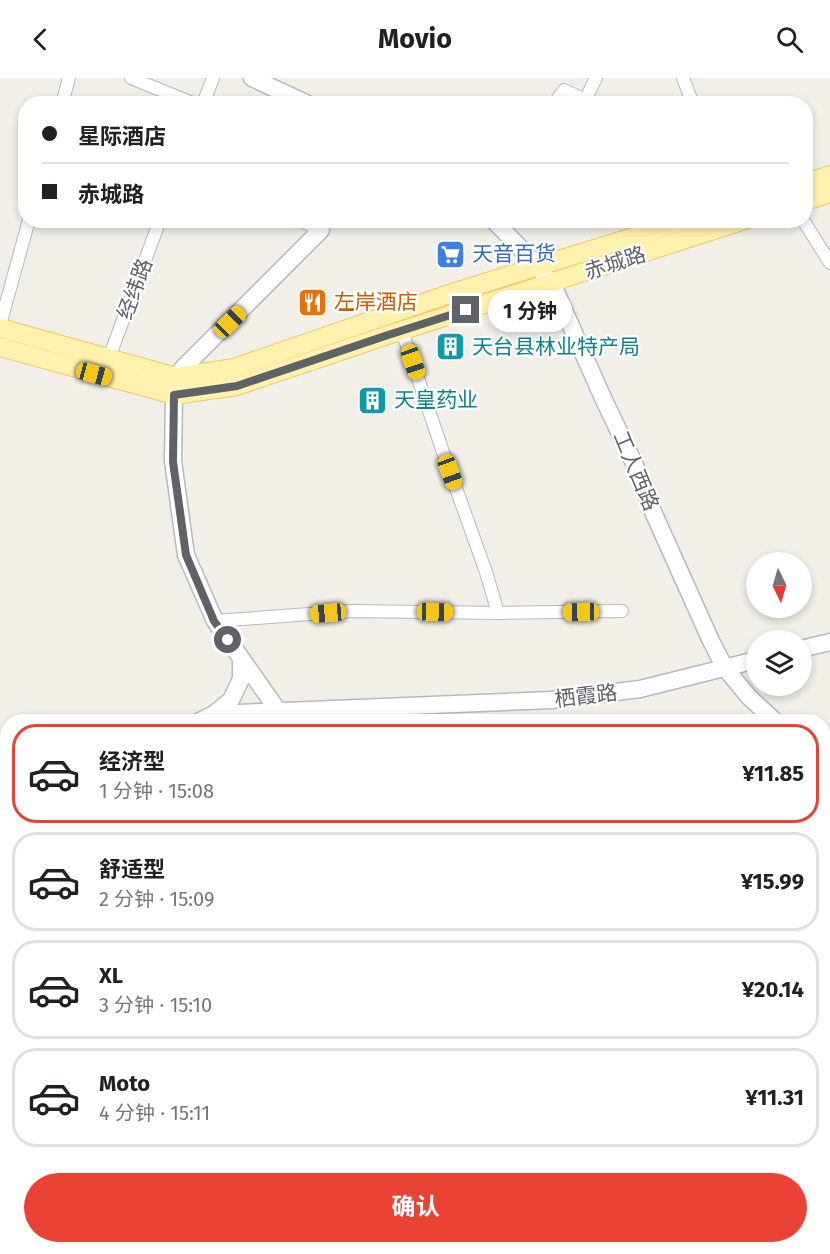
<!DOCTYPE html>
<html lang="zh">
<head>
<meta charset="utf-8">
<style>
  body { margin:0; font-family:"Fira Sans","Noto Sans SC",sans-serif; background:#f2f2f2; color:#202124; height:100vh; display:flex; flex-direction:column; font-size:22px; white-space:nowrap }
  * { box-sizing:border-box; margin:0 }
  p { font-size:20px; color:#757577 }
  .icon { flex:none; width:33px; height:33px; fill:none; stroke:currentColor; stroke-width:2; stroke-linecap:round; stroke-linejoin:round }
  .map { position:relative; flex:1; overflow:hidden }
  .details { position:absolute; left:0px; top:636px; width:831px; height:540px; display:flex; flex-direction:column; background:#fff; border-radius:24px 24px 0 0; box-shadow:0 3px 9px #0003 }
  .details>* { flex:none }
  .guide { position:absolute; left:18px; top:18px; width:795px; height:132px; border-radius:24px; box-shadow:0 3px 9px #0003; display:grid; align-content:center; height:132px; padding:0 24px; background:#fff }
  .needle { width:39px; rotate:175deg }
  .controls { position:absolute; left:746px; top:474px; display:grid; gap:12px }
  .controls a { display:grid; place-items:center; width:66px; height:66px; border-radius:50%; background:#fff; box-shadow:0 3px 9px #0003; font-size:30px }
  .end { position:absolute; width:27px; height:27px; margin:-14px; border:8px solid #5f6368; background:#fff; box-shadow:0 0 0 3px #fff }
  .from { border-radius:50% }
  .bubble { position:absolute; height:42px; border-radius:21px; background:#fff; box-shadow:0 3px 9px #0003; font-size:20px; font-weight:700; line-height:42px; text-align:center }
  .car { position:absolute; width:18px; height:36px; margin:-18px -9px; border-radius:8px; box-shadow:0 0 4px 2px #0007; background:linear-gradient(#f5c518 24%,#345 0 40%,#f5c518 0 76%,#345 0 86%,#f5c518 0) }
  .guide b { display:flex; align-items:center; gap:21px; height:57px; font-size:22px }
  .guide b+b { border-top:2px solid #e0e0e0 }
  .guide i { width:15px; height:15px; background:#202124 }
  ul { padding:10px 0 0; list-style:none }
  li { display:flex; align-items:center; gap:18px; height:99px; margin:0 12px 9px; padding:0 12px; border:3px solid #e0e0e0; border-radius:24px }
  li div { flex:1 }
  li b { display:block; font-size:22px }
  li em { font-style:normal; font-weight:700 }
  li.selected { border-color:#ea4335 }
  li>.icon { width:54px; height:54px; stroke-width:1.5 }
  .primary-button { display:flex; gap:12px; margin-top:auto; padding:12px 24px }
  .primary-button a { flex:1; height:69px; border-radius:36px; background:#ea4335; color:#fff; font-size:24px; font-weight:700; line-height:69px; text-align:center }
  header { display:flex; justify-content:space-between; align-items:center; height:78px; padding:0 24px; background:#fff; font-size:27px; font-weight:700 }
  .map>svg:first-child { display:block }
</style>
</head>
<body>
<header><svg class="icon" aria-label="back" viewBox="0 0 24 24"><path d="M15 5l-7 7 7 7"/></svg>Movio<svg class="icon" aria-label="search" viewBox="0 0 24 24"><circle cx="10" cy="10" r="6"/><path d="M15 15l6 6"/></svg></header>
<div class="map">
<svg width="830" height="1176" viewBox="0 0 830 1176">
  <rect width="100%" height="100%" fill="#f1efe8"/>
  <g fill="#c5e8c5">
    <path d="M 824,742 L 830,746 L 830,779 L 824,774 Z"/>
    <path d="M 830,864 L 830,1136 L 824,1140 L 824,869 L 827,868 Z"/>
    <path d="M 677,1169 L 723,1169 C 705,1176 696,1176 677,1169 Z"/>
  </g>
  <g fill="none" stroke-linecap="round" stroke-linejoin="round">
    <defs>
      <g id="street">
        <path d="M 131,0 L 195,26"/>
        <path d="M 683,0 L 693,26"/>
        <path d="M 62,26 L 69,0"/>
        <path d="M 203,26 L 213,0"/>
        <path d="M 554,26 L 564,12 L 585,22 L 596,0"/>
        <path d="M 299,142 L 321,152"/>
        <path d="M 803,142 L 830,185"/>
        <path d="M 0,247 L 29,142"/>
        <path d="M 402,253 L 443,374 L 486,494 L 498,535"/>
        <path d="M 109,280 L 160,142"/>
        <path d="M 215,543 L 351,533 L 498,535 L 622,533"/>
      </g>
      <g id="secondary">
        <path d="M 252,0 L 308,26"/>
        <path d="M 493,142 L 539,189 L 556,214 L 603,320 L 634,385 L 654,436 L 711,563 L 725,590 L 749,619 L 776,644"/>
        <path d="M 801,571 L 830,564"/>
        <path d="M 214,636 L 231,622 L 241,601 L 241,582"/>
        <path d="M 198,644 L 214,636 L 551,622 L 640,611 L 756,582"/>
        <path d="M 286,644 L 215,543 L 186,477 L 173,383 L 174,317 L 176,299 L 183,290 L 321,152"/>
        <path d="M 824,687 L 830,693"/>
        <path d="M 0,737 L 8,733"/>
        <path d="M 594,1168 L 595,1176"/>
      </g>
      <g id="primary">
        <path d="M 806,105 L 830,97"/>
        <path d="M 806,123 L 830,115"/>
        <path d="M 0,250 L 176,299 L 234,290 L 455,214 L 688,142"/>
        <path d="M 0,269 L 174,317 L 237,308 L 385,258 L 745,142"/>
      </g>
    </defs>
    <use href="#street" stroke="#b5b8bc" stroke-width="14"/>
    <use href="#secondary" stroke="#b6babf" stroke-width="19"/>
    <use href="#primary" stroke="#f2c960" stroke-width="20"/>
    <use href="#street" stroke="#fff" stroke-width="12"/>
    <use href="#secondary" stroke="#fff" stroke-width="16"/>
    <use href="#primary" stroke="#fff2af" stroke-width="18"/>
  </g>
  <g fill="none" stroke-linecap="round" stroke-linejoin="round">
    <path stroke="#5f6368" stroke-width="8" d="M 228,562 L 214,543 L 186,477 L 173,384 L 174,317 L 237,308 L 385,258 L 466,232"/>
  </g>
  <defs>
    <symbol id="supermarket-square" viewBox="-11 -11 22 22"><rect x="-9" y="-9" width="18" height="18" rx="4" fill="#3f7fe0" stroke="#fff"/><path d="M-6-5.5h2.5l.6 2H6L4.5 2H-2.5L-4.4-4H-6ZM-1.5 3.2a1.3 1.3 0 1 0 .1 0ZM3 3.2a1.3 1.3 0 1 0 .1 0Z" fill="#fff"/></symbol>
    <symbol id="restaurant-square" viewBox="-11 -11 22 22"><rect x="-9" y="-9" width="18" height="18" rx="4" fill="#e8710a" stroke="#fff"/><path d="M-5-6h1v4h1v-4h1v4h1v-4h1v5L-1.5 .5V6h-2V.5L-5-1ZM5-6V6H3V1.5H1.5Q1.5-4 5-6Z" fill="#fff"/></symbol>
    <symbol id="building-square" viewBox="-11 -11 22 22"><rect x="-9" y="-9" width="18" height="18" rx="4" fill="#0f9aa8" stroke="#fff"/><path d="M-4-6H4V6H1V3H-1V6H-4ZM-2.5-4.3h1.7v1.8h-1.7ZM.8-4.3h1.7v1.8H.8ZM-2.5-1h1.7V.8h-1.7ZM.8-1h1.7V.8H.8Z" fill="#fff"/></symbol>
  </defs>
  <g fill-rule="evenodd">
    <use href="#supermarket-square" x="434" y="160" width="33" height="33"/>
    <use href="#restaurant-square" x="296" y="208" width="33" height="33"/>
    <use href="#building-square" x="434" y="252" width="33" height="33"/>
    <use href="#building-square" x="356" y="306" width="33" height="33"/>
  </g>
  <g text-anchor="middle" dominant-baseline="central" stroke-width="4.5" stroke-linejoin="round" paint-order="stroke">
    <g font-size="21" fill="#366cbe" stroke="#fff" text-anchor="start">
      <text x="472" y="176">天音百货</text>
    </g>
    <g font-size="21" fill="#5f6368" stroke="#fff">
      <text transform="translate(615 185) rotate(-18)">赤城路</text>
      <text transform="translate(135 211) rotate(-70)">经纬路</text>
      <text transform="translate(636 393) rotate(67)">工人西路</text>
      <text transform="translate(586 618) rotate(-7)">栖霞路</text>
    </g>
    <g font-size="21" fill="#c56008" stroke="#fff" text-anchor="start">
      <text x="334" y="224">左岸酒店</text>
    </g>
    <g font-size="21" fill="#0d838f" stroke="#fff" text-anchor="start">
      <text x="472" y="269">天台县林业特产局</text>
      <text x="394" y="322">天皇药业</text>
    </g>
  </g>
</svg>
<div class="controls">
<a><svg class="needle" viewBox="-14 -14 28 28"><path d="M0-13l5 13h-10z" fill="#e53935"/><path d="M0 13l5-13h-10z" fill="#757577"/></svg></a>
<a><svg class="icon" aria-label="layers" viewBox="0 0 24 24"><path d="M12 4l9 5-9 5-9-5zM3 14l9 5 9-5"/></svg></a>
</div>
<i class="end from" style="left:228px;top:562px"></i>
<i class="end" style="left:466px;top:232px"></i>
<div class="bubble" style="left:488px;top:212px;width:84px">1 分钟</div>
<i class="car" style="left:230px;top:244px;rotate:45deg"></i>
<i class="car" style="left:413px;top:284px;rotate:161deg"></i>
<i class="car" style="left:94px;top:296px;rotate:105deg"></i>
<i class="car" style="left:450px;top:394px;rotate:160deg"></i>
<i class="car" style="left:435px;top:534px;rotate:91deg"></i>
<i class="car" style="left:581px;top:534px;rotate:269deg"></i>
<i class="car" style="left:328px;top:535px;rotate:265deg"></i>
<div class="guide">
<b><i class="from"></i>星际酒店</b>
<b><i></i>赤城路</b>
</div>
<section class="details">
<ul>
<li class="selected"><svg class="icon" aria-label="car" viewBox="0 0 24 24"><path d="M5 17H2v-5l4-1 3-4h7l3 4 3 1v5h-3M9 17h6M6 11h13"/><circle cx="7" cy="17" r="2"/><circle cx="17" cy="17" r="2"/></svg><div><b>经济型</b><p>1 分钟 · 15:08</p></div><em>¥11.85</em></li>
<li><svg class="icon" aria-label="car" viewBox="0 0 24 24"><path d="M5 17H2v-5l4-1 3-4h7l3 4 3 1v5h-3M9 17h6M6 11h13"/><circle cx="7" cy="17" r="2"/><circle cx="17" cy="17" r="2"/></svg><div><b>舒适型</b><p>2 分钟 · 15:09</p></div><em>¥15.99</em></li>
<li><svg class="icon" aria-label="car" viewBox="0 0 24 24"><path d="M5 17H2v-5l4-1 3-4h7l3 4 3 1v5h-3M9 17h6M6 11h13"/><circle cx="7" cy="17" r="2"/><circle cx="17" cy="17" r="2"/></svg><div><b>XL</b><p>3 分钟 · 15:10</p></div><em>¥20.14</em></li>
<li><svg class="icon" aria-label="car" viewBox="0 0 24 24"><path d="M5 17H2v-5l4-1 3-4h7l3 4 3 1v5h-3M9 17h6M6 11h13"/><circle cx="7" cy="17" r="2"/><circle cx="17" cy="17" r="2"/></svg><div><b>Moto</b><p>4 分钟 · 15:11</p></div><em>¥11.31</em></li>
</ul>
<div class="primary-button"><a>确认</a></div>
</section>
</div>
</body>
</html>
